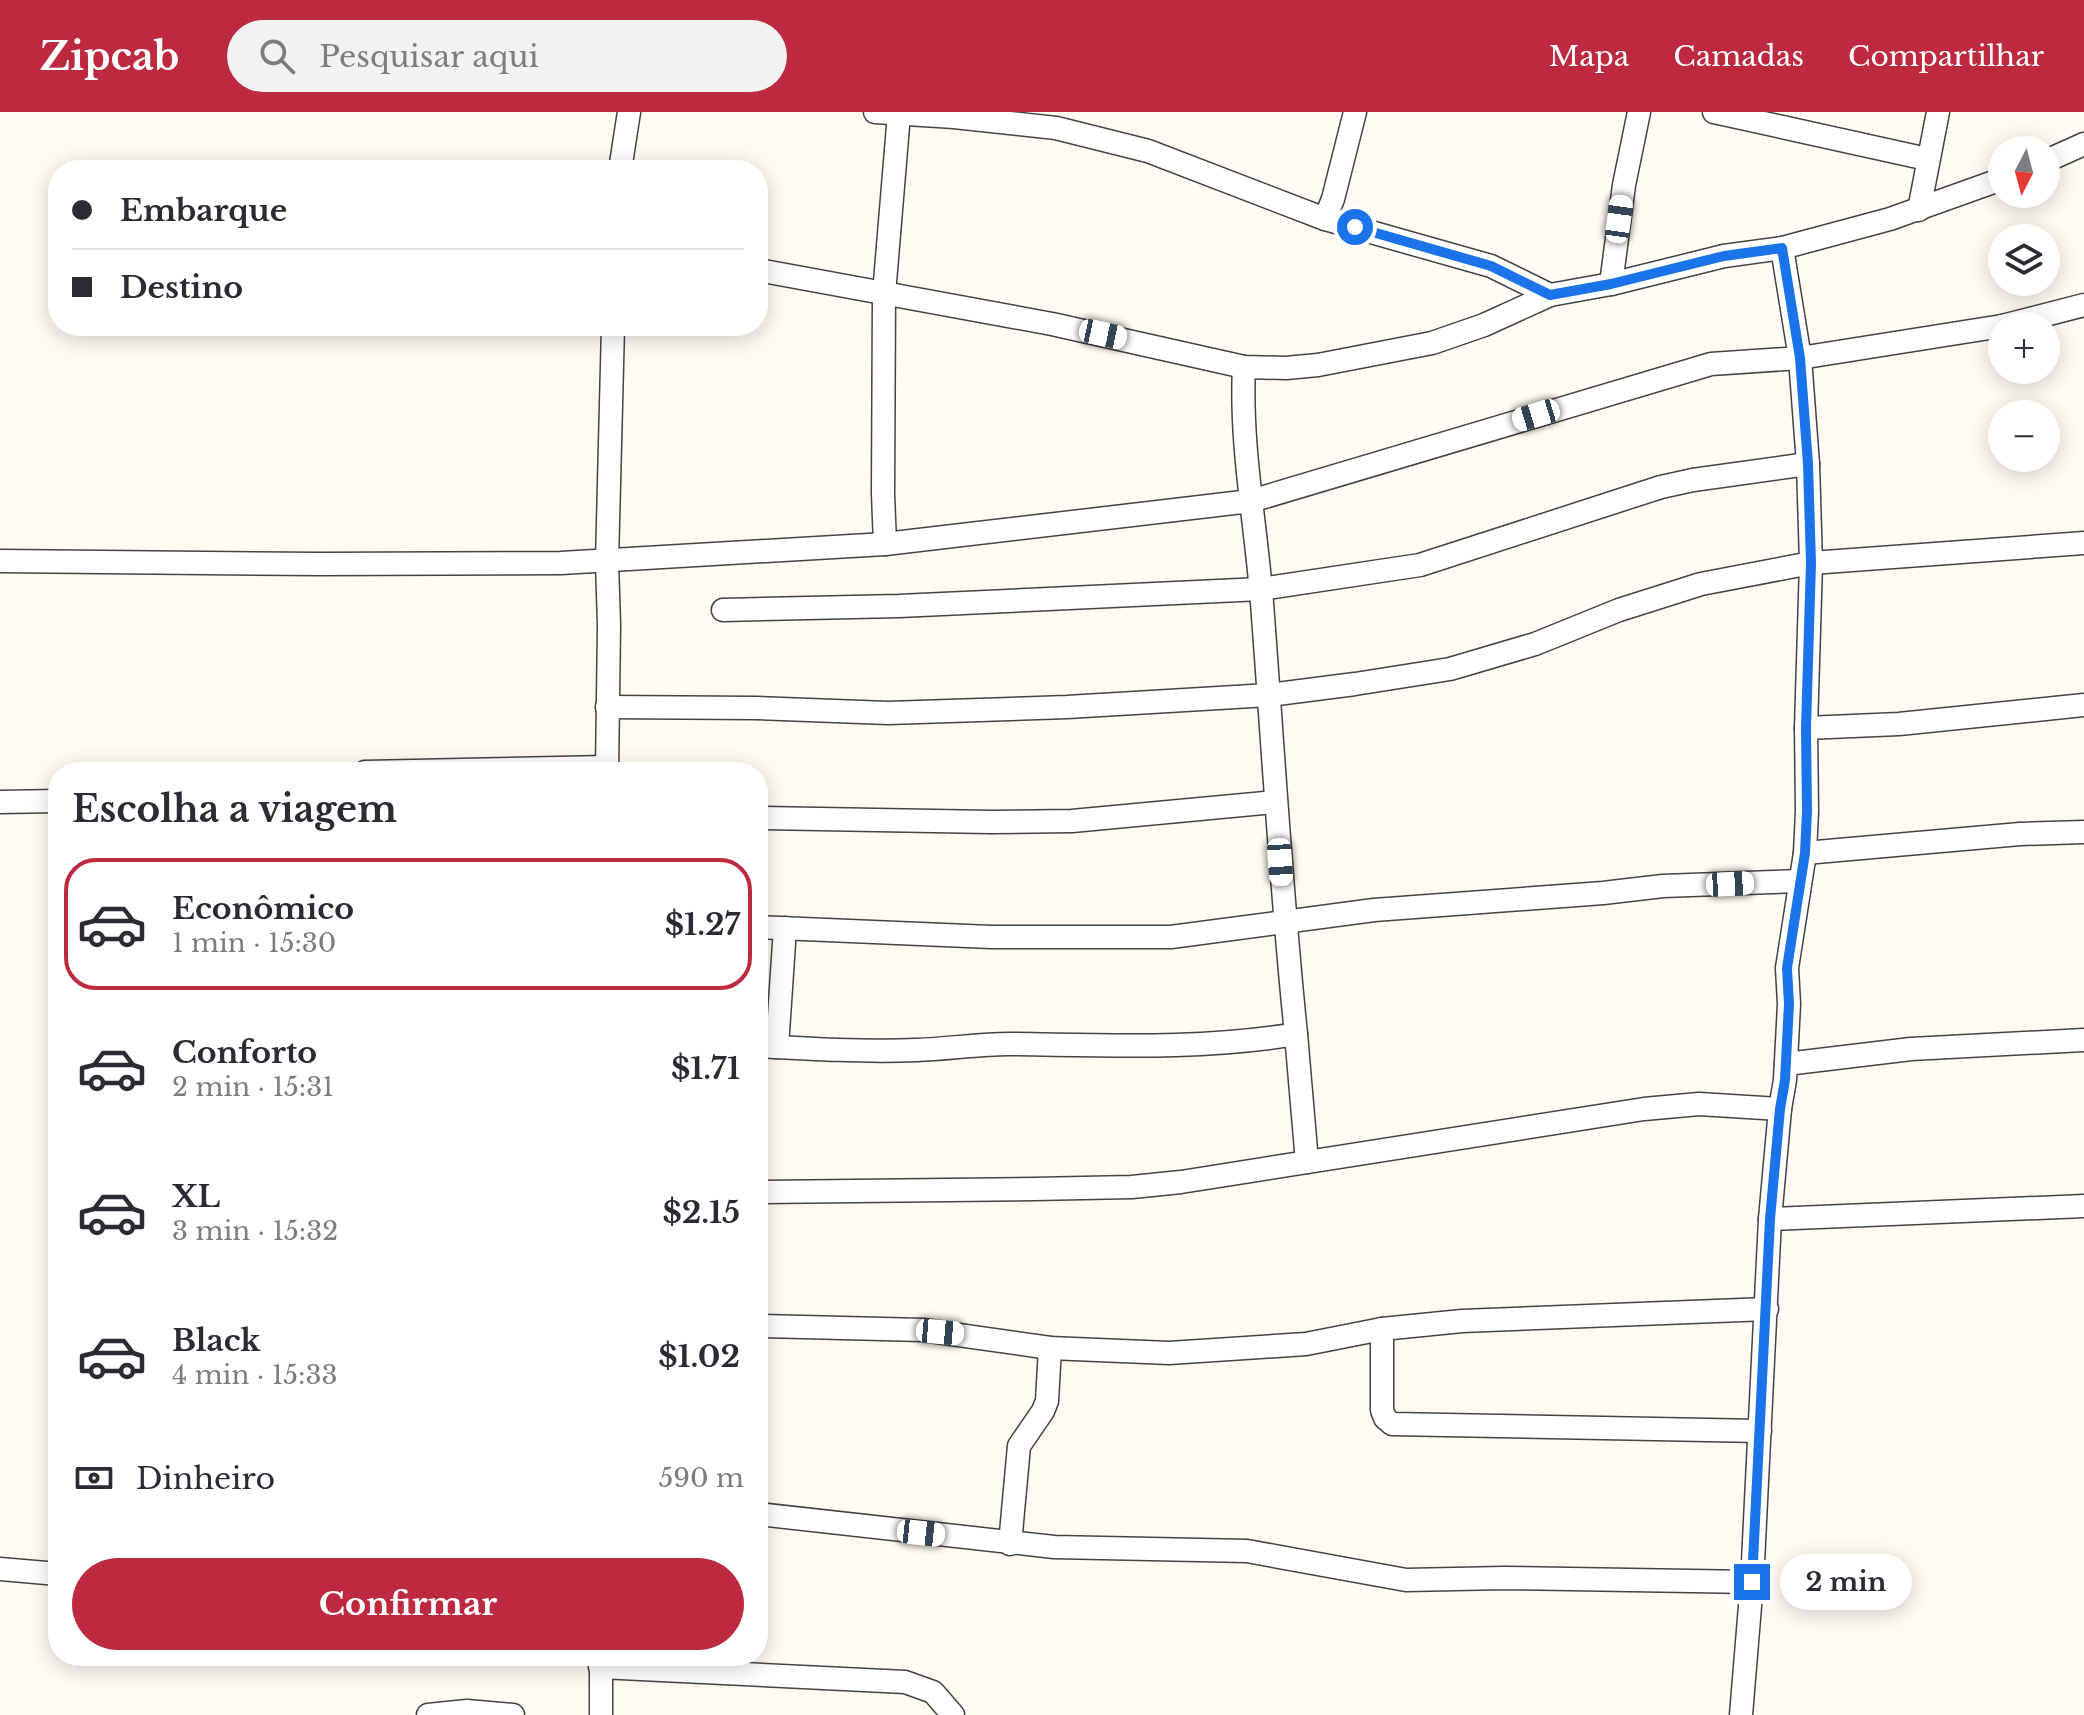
<!DOCTYPE html>
<html lang="pt">
<head>
<meta charset="utf-8">
<style>
  body { margin:0; font-family:"Libre Baskerville",serif; background:#f2f2f3; color:#2b2b33; height:100vh; display:flex; flex-direction:column; font-size:30px; white-space:nowrap }
  * { box-sizing:border-box; margin:0 }
  p { font-size:26px; color:#7c7c81 }
  .icon { flex:none; width:44px; height:44px; fill:none; stroke:currentColor; stroke-width:2; stroke-linecap:round; stroke-linejoin:round }
  .map { position:relative; flex:1; overflow:hidden }
  .panel { position:absolute; left:48px; top:650px; width:720px; height:904px; display:flex; flex-direction:column; background:#fff; border-radius:32px; box-shadow:0 4px 20px #0003 }
  .panel>* { flex:none }
  .guide { position:absolute; left:48px; top:48px; width:720px; height:176px; border-radius:32px; box-shadow:0 4px 20px #0003; display:grid; align-content:center; height:176px; padding:0 24px; background:#fff }
  .needle { width:52px; rotate:186deg }
  .fabs { position:absolute; left:1988px; top:24px; display:grid; gap:16px }
  .fabs a { display:grid; place-items:center; width:72px; height:72px; border-radius:50%; background:#fff; box-shadow:0 4px 20px #0003; font-size:40px }
  .end { position:absolute; width:36px; height:36px; margin:-18px; border:10px solid #1a73e8; background:#fff; box-shadow:0 0 0 4px #fff }
  .from { border-radius:50% }
  .bubble { position:absolute; height:56px; border-radius:28px; background:#fff; box-shadow:0 4px 20px #0003; font-size:26px; font-weight:700; line-height:56px; text-align:center }
  .car { position:absolute; width:24px; height:48px; margin:-24px -12px; border-radius:10px; box-shadow:0 0 6px 2px #0007; background:linear-gradient(#fff 24%,#345 0 40%,#fff 0 76%,#345 0 86%,#fff 0) }
  .guide b { display:flex; align-items:center; gap:28px; height:76px; font-size:30px }
  .guide b+b { border-top:2px solid #e1e1e2 }
  .guide i { width:20px; height:20px; background:#2b2b33 }
  ul { padding:0; list-style:none }
  li { display:flex; align-items:center; gap:24px; height:132px; margin:0 16px 12px; padding:0 8px; border:4px solid transparent; border-radius:32px }
  li div { flex:1 }
  li b { display:block; font-size:30px }
  li em { font-style:normal; font-weight:700 }
  li.active { border-color:#bd2a3f }
  li>.icon { width:72px; height:72px; stroke-width:1.5 }
  h2 { padding:0 24px; font-size:36px; line-height:96px }
  .pay { display:flex; align-items:center; gap:20px; height:88px; padding:0 24px; font-size:30px }
  .pay p { margin-inline-start:auto }
  .button { display:flex; gap:16px; margin-top:auto; padding:16px 24px }
  .button a { flex:1; height:92px; border-radius:48px; background:#bd2a3f; color:#fff; font-size:32px; font-weight:700; line-height:92px; text-align:center }
  header { display:flex; align-items:center; gap:48px; box-sizing:border-box; height:112px; padding:0 40px; background:#bd2a3f; color:#fff }
  header strong { font-size:38px }
  nav { display:flex; gap:44px; margin-inline-start:auto; font-size:28px }
  .search { width:560px; height:72px; background:#f2f2f3; display:flex; align-items:center; gap:20px; box-sizing:border-box; padding:0 28px; border-radius:44px; color:#7c7c81; font-size:30px }
  .map>svg:first-child { display:block }
</style>
</head>
<body>
<header>
<strong>Zipcab</strong>
<div class="search"><svg class="icon" aria-label="search" viewBox="0 0 24 24"><circle cx="10" cy="10" r="6"/><path d="M15 15l6 6"/></svg>Pesquisar aqui</div>
<nav><a>Mapa</a><a>Camadas</a><a>Compartilhar</a></nav>
</header>
<div class="map">
<svg width="2084" height="1603" viewBox="0 0 2084 1603">
  <rect width="100%" height="100%" fill="#fffbf3"/>
  <g fill="none" stroke-linecap="round" stroke-linejoin="round">
    <defs>
      <g id="minor">
        <path d="M 875,0 L 954,5 L 1056,16 L 1148,39 L 1325,107 L 1491,154 L 1550,183"/>
        <path d="M 1714,0 L 1927,47"/>
        <path d="M 2046,49 L 2084,32"/>
        <path d="M 620,58 L 629,0"/>
        <path d="M 1919,98 L 1938,0"/>
        <path d="M 1325,107 L 1333,87 L 1355,0"/>
        <path d="M 758,158 L 1052,212 L 1244,255 L 1286,256 L 1318,253 L 1432,231 L 1484,213 L 1550,183 L 1611,172 L 1724,144 L 1782,136 L 1890,107 L 2002,67"/>
        <path d="M 1611,172 L 1624,73 L 1639,0"/>
        <path d="M 2002,214 L 2084,193"/>
        <path d="M 1244,255 C 1240,334 1256,412 1262,491 C 1273,635 1281,778 1296,922"/>
        <path d="M 885,432 L 883,382 L 884,182 L 899,2"/>
        <path d="M 0,449 L 319,452 L 561,451 L 885,432 L 1251,389 L 1711,252 L 1800,246 L 2002,214"/>
        <path d="M 723,498 L 899,494 L 1261,477 L 1420,453 L 1661,375 L 1693,368 L 1808,352"/>
        <path d="M 607,595 L 756,596 L 888,601 L 1067,595 L 1269,583 L 1355,572 L 1450,557 L 1535,532 L 1619,498 L 1701,472 L 1811,451 L 2084,431"/>
        <path d="M 1806,616 L 1899,612 L 2084,593"/>
        <path d="M 365,660 L 607,655"/>
        <path d="M 607,660 L 609,513 L 607,450 L 613,214"/>
        <path d="M 0,690 L 58,689"/>
        <path d="M 758,706 L 991,710 L 1072,709 L 1275,690"/>
        <path d="M 1805,741 L 2020,722 L 2084,720"/>
        <path d="M 758,815 L 991,825 L 1171,825 L 1374,798 L 1603,781 L 1663,774 L 1800,769"/>
        <path d="M 758,934 C 811,937 864,940 917,938 C 948,937 978,932 1009,932 C 1104,933 1201,938 1296,922 L 1307,1050"/>
        <path d="M 777,935 L 785,816"/>
        <path d="M 1786,952 L 1911,937 L 2084,928"/>
        <path d="M 758,1080 L 1034,1077 L 1132,1075 L 1181,1070 L 1644,997 L 1699,992 L 1780,997"/>
        <path d="M 1770,1107 L 2084,1094"/>
        <path d="M 758,1214 L 923,1218 L 1050,1236 L 1169,1241 L 1306,1232 L 1382,1217 L 1462,1209 L 1767,1197"/>
        <path d="M 1382,1217 L 1382,1298 L 1385,1306 L 1392,1312 L 1760,1319"/>
        <path d="M 758,1402 L 1054,1435 L 1247,1439 L 1406,1468 L 1504,1466 L 1752,1470"/>
        <path d="M 1010,1432 L 1019,1334 L 1043,1299 L 1047,1289 L 1050,1236"/>
        <path d="M 0,1457 L 58,1462"/>
        <path d="M 601,1544 L 601,1603"/>
        <path d="M 600,1555 L 905,1570 L 933,1580 L 953,1603"/>
        <path d="M 428,1603 L 467,1599 L 513,1603"/>
        <path d="M 1741,1603 L 1752,1470 L 1770,1107 L 1780,997 L 1785,968 L 1789,892 L 1787,856 L 1805,741 L 1807,699 L 1806,616 L 1811,451 L 1808,352 L 1800,246 L 1782,136"/>
      </g>
    </defs>
    <use href="#minor" stroke="#434343" stroke-width="25"/>
    <use href="#minor" stroke="#fff" stroke-width="22"/>
  </g>
  <g fill="none" stroke-linecap="round" stroke-linejoin="round">
    <path stroke="#1a73e8" stroke-width="10" d="M 1355,115 L 1491,154 L 1550,183 L 1611,172 L 1724,144 L 1782,136 L 1800,246 L 1808,352 L 1811,451 L 1806,616 L 1807,699 L 1805,741 L 1787,856 L 1789,892 L 1785,968 L 1780,997 L 1770,1107 L 1752,1470"/>
  </g>
</svg>
<div class="fabs">
<a><svg class="needle" viewBox="-14 -14 28 28"><path d="M0-13l5 13h-10z" fill="#e53935"/><path d="M0 13l5-13h-10z" fill="#7c7c81"/></svg></a>
<a><svg class="icon" aria-label="layers" viewBox="0 0 24 24"><path d="M12 4l9 5-9 5-9-5zM3 14l9 5 9-5"/></svg></a>
<a>+</a>
<a>−</a>
</div>
<i class="end from" style="left:1355px;top:115px"></i>
<i class="end" style="left:1752px;top:1470px"></i>
<div class="bubble" style="left:1780px;top:1442px;width:132px">2 min</div>
<i class="car" style="left:1619px;top:107px;rotate:8deg"></i>
<i class="car" style="left:1103px;top:222px;rotate:102deg"></i>
<i class="car" style="left:1536px;top:303px;rotate:253deg"></i>
<i class="car" style="left:1280px;top:750px;rotate:176deg"></i>
<i class="car" style="left:1730px;top:772px;rotate:87deg"></i>
<i class="car" style="left:940px;top:1220px;rotate:95deg"></i>
<i class="car" style="left:921px;top:1421px;rotate:96deg"></i>
<div class="guide">
<b><i class="from"></i>Embarque</b>
<b><i></i>Destino</b>
</div>
<section class="panel">
<h2>Escolha a viagem</h2>
<ul>
<li class="active"><svg class="icon" aria-label="car" viewBox="0 0 24 24"><path d="M5 17H2v-5l4-1 3-4h7l3 4 3 1v5h-3M9 17h6M6 11h13"/><circle cx="7" cy="17" r="2"/><circle cx="17" cy="17" r="2"/></svg><div><b>Econômico</b><p>1 min · 15:30</p></div><em>$1.27</em></li>
<li><svg class="icon" aria-label="car" viewBox="0 0 24 24"><path d="M5 17H2v-5l4-1 3-4h7l3 4 3 1v5h-3M9 17h6M6 11h13"/><circle cx="7" cy="17" r="2"/><circle cx="17" cy="17" r="2"/></svg><div><b>Conforto</b><p>2 min · 15:31</p></div><em>$1.71</em></li>
<li><svg class="icon" aria-label="car" viewBox="0 0 24 24"><path d="M5 17H2v-5l4-1 3-4h7l3 4 3 1v5h-3M9 17h6M6 11h13"/><circle cx="7" cy="17" r="2"/><circle cx="17" cy="17" r="2"/></svg><div><b>XL</b><p>3 min · 15:32</p></div><em>$2.15</em></li>
<li><svg class="icon" aria-label="car" viewBox="0 0 24 24"><path d="M5 17H2v-5l4-1 3-4h7l3 4 3 1v5h-3M9 17h6M6 11h13"/><circle cx="7" cy="17" r="2"/><circle cx="17" cy="17" r="2"/></svg><div><b>Black</b><p>4 min · 15:33</p></div><em>$1.02</em></li>
</ul>
<div class="pay"><svg class="icon" aria-label="cash" viewBox="0 0 24 24"><path d="M3 7h18v10H3z"/><circle cx="12" cy="12" r="2"/></svg>Dinheiro<p>590 m</p></div>
<div class="button"><a>Confirmar</a></div>
</section>
</div>
</body>
</html>
